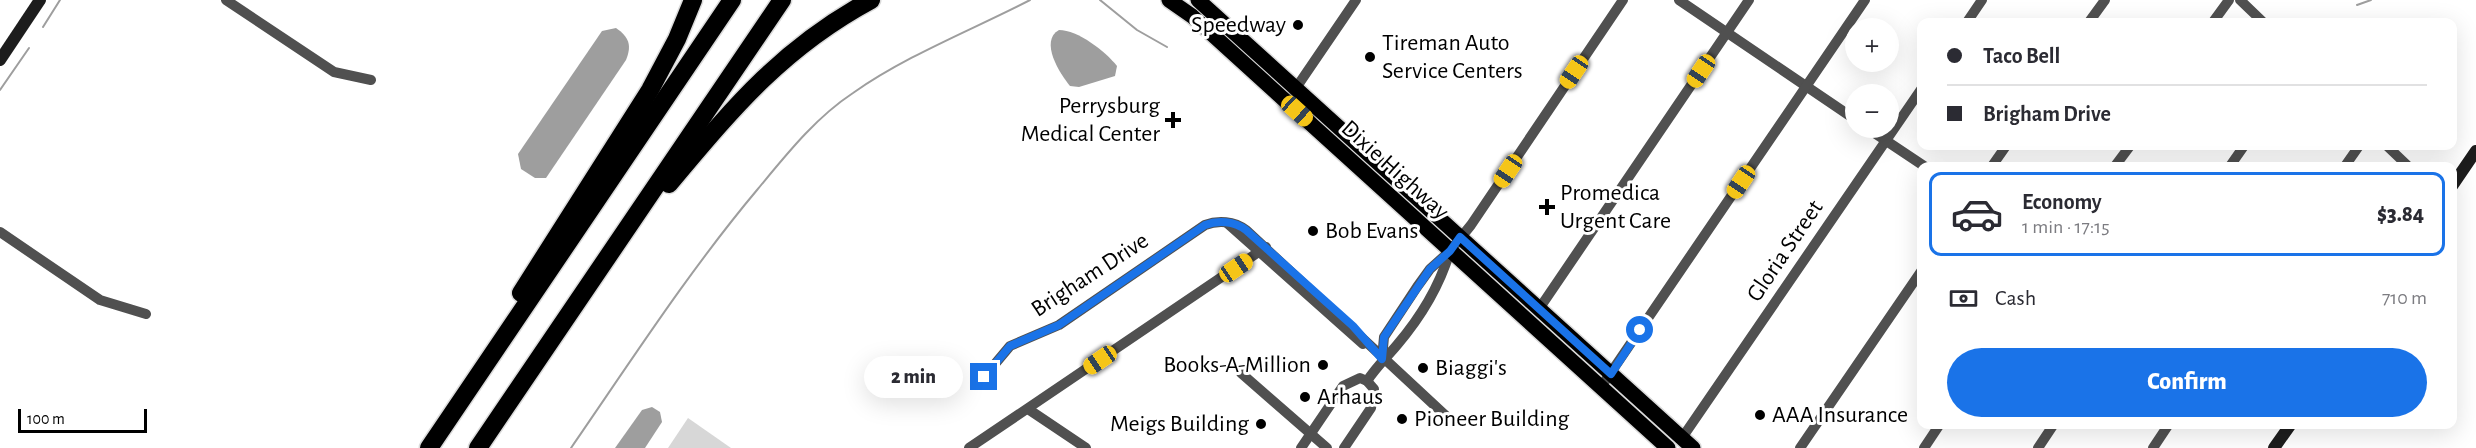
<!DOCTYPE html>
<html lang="en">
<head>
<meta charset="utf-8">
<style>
  body { margin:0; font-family:"Alegreya Sans",sans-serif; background:#f7f7f7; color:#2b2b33; height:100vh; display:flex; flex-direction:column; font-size:22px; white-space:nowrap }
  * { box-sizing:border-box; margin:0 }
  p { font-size:20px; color:#7c7c81 }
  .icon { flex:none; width:33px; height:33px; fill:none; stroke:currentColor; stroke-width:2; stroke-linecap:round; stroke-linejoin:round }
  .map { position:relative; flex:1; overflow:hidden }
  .side { position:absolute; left:1917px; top:162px; width:540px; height:267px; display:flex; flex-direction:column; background:#fff; border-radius:12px; box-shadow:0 6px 24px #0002 }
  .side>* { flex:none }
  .guide { position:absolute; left:1917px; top:18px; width:540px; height:132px; border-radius:12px; box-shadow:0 6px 24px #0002; display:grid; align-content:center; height:132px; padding:0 30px; background:#fff }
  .fabs { position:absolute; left:1845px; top:18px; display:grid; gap:12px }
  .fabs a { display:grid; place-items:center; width:54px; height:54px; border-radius:50%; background:#fff; box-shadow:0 6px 24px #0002; font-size:30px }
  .scale { position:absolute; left:18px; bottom:15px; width:129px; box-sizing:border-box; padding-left:6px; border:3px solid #000; border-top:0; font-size:16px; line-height:21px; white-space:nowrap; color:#000; -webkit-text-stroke:4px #fff; paint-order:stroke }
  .end { position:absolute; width:27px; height:27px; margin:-14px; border:8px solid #1a73e8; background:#fff; box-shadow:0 0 0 3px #fff }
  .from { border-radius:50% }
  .bubble { position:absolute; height:42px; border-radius:21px; background:#fff; box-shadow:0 6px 24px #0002; font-size:20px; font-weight:800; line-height:42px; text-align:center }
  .car { position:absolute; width:18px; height:36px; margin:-18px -9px; border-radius:8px; box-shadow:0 0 4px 2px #0007; background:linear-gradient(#f5c518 24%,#345 0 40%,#f5c518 0 76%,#345 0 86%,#f5c518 0) }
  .guide b { display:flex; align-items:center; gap:21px; height:57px; font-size:22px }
  .guide b+b { border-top:2px solid #e1e1e2 }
  .guide i { width:15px; height:15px; background:#2b2b33 }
  ul { padding:10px 0 0; list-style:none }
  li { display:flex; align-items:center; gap:18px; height:84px; margin:0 12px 9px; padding:0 18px; border:3px solid transparent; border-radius:12px }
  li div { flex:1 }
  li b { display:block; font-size:22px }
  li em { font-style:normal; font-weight:800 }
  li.selected { border-color:#1a73e8 }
  li>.icon { width:54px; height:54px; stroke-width:1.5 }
  .pay { display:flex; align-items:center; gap:15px; height:66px; padding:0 30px; font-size:22px }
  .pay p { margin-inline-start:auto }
  .action { display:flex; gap:12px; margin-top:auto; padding:12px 30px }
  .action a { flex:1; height:69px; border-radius:36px; background:#1a73e8; color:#fff; font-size:24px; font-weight:800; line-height:69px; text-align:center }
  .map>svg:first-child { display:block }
</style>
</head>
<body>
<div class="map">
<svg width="2476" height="448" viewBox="0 0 2476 448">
  <rect width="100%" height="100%" fill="#fff"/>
  <path fill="#d7d7d7" d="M 688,418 L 731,448 L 668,448 Z"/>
  <g fill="#9e9e9e">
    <path d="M 616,28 C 629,37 632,45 626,60 L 546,178 L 535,178 L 521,169 L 518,154 L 602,31 Z"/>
    <path d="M 1059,30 C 1078,30 1105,51 1117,66 L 1115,76 L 1079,87 L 1070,86 C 1060,74 1039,41 1059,30 Z"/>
    <path d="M 652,407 L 660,412 L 662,422 L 645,448 L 615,448 L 642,410 Z"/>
  </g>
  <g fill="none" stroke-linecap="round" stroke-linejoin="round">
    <g stroke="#9e9e9e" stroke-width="2">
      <path d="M 1100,0 L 1137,30 L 1167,47"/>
      <path d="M 2357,5 L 2371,0"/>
      <path d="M 43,27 L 60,0"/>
      <path d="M 0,90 L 29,48"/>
      <path d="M 2452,122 L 2454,124"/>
      <path d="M 571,448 C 631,361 689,271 757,190 C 786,155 815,118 853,93 C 907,55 972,30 1030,0"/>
    </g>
    <defs>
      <g id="primary">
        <path d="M 1169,0 L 1192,16 L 1668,448"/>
        <path d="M 1198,0 L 1693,448"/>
      </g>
      <g id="highway">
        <path d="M 669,184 C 733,108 782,48 871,0"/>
        <path d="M 521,293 L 650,90 L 677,39 L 693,0"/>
        <path d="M 429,448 L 732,0"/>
        <path d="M 478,448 L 782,0"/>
      </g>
    </defs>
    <use href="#primary" stroke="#dbdbdb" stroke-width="18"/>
    <use href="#highway" stroke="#dbdbdb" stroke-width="21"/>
    <g stroke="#505050" stroke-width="10">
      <path d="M 226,0 L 334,72 L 371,80"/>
      <path d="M 1679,0 L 1856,120"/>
      <path d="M 2240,0 L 2263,22"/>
      <path d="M 1967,22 L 1982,0"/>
      <path d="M 2089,22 L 2105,0"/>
      <path d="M 2213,22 L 2229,0"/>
      <path d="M 1296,88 L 1356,0"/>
      <path d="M 1867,128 L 1924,166"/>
      <path d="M 2387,146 L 2408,166"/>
      <path d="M 1992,166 L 2006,146"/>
      <path d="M 2115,166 L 2130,146"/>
      <path d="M 2230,166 L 2244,146"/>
      <path d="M 2345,166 L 2359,146"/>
      <path d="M 1227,223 L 1363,344"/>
      <path d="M 0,232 L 100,300 L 146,314"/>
      <path d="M 1539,309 L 1749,0"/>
      <path d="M 1382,359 L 1384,337 L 1417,287 L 1430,269 L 1450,251 L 1471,225 L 1623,0"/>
      <path d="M 1241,373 L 1327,448"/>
      <path d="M 984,377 L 1010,346 L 1059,325 L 1205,225 C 1218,220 1234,221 1246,230 L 1446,416"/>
      <path d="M 1367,381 C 1376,367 1387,357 1397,345 C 1420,318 1440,285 1450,251"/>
      <path d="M 1601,387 L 1865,0"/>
      <path d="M 1028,409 L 1086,448"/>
      <path d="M 1682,438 L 1922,88"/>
      <path d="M 969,448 L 1266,247"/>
      <path d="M 1301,448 L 1343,386 L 1360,378 L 1367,381 L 1374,389 L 1371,408 L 1344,448"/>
      <path d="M 1800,448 L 1922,270"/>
      <path d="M 1924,448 L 1940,424"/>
      <path d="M 2038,448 L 2054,424"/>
      <path d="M 2153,448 L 2169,424"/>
    </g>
    <g stroke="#1d1d1d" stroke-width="12">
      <path d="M 0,60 L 40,0"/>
      <path d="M 2452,186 L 2476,151"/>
      <path d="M 2274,448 L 2291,424"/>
    </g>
    <use href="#primary" stroke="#000" stroke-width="15"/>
    <use href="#highway" stroke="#000" stroke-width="18"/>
  </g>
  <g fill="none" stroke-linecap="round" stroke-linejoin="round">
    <path stroke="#1a73e8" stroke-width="8" d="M 984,377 L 1010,346 L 1059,325 L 1205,225 C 1218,220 1234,221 1246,230 L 1353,326 L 1382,359 L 1384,337 L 1430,269 L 1450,251 L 1460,237 L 1611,374 L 1640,330"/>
  </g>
  <g fill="#000" stroke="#fff" stroke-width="2">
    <circle cx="1298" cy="25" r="6"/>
    <circle cx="1370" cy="57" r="6"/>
    <path d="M1170 111h6v6h6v6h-6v6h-6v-6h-6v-6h6z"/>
    <path d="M1544 198h6v6h6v6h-6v6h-6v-6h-6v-6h6z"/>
    <circle cx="1313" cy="231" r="6"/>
    <circle cx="1323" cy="365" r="6"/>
    <circle cx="1423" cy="368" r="6"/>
    <circle cx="1305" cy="397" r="6"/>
    <circle cx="1760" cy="415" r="6"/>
    <circle cx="1402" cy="419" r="6"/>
    <circle cx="1261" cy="424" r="6"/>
  </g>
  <g text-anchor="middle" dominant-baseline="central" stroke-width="6" stroke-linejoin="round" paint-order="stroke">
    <g font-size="24" fill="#000" stroke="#fff" text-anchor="start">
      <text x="1286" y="25" text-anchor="end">Speedway</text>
      <text x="1382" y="43">Tireman Auto<tspan x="1382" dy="28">Service Centers</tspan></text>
      <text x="1160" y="106" text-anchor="end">Perrysburg<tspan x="1160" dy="28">Medical Center</tspan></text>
      <text x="1560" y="193">Promedica<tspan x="1560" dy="28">Urgent Care</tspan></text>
      <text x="1325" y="231">Bob Evans</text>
      <text x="1311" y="365" text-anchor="end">Books-A-Million</text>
      <text x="1435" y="368">Biaggi's</text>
      <text x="1317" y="397">Arhaus</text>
      <text x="1772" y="415">AAA Insurance</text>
      <text x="1414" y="419">Pioneer Building</text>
      <text x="1249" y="424" text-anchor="end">Meigs Building</text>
    </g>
    <g font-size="24" fill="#000" stroke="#fff">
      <text transform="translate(1395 170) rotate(42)">Dixie Highway</text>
      <text transform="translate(1785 251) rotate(-56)">Gloria Street</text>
      <text transform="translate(1090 275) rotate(-33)">Brigham Drive</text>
    </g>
  </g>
</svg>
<div class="fabs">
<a>+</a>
<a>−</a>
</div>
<div class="scale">100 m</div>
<i class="end from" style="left:1640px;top:330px"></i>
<i class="end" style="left:984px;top:377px"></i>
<div class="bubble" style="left:864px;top:356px;width:99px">2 min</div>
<i class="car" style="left:1701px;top:71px;rotate:214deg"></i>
<i class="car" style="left:1574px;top:72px;rotate:214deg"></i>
<i class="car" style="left:1297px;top:111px;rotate:132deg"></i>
<i class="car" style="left:1508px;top:171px;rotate:214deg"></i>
<i class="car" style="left:1741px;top:182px;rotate:214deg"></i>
<i class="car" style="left:1236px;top:268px;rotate:56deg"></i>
<i class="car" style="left:1100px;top:360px;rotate:236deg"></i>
<div class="guide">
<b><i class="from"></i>Taco Bell</b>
<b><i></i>Brigham Drive</b>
</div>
<section class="side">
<ul>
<li class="selected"><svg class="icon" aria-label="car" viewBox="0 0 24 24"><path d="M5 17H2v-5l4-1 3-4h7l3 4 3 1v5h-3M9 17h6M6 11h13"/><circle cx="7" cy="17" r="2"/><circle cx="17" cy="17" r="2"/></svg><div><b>Economy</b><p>1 min · 17:15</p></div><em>$3.84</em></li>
</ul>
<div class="pay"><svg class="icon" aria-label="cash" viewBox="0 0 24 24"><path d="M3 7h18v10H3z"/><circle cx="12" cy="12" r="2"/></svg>Cash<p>710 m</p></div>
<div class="action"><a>Confirm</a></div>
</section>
</div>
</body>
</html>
